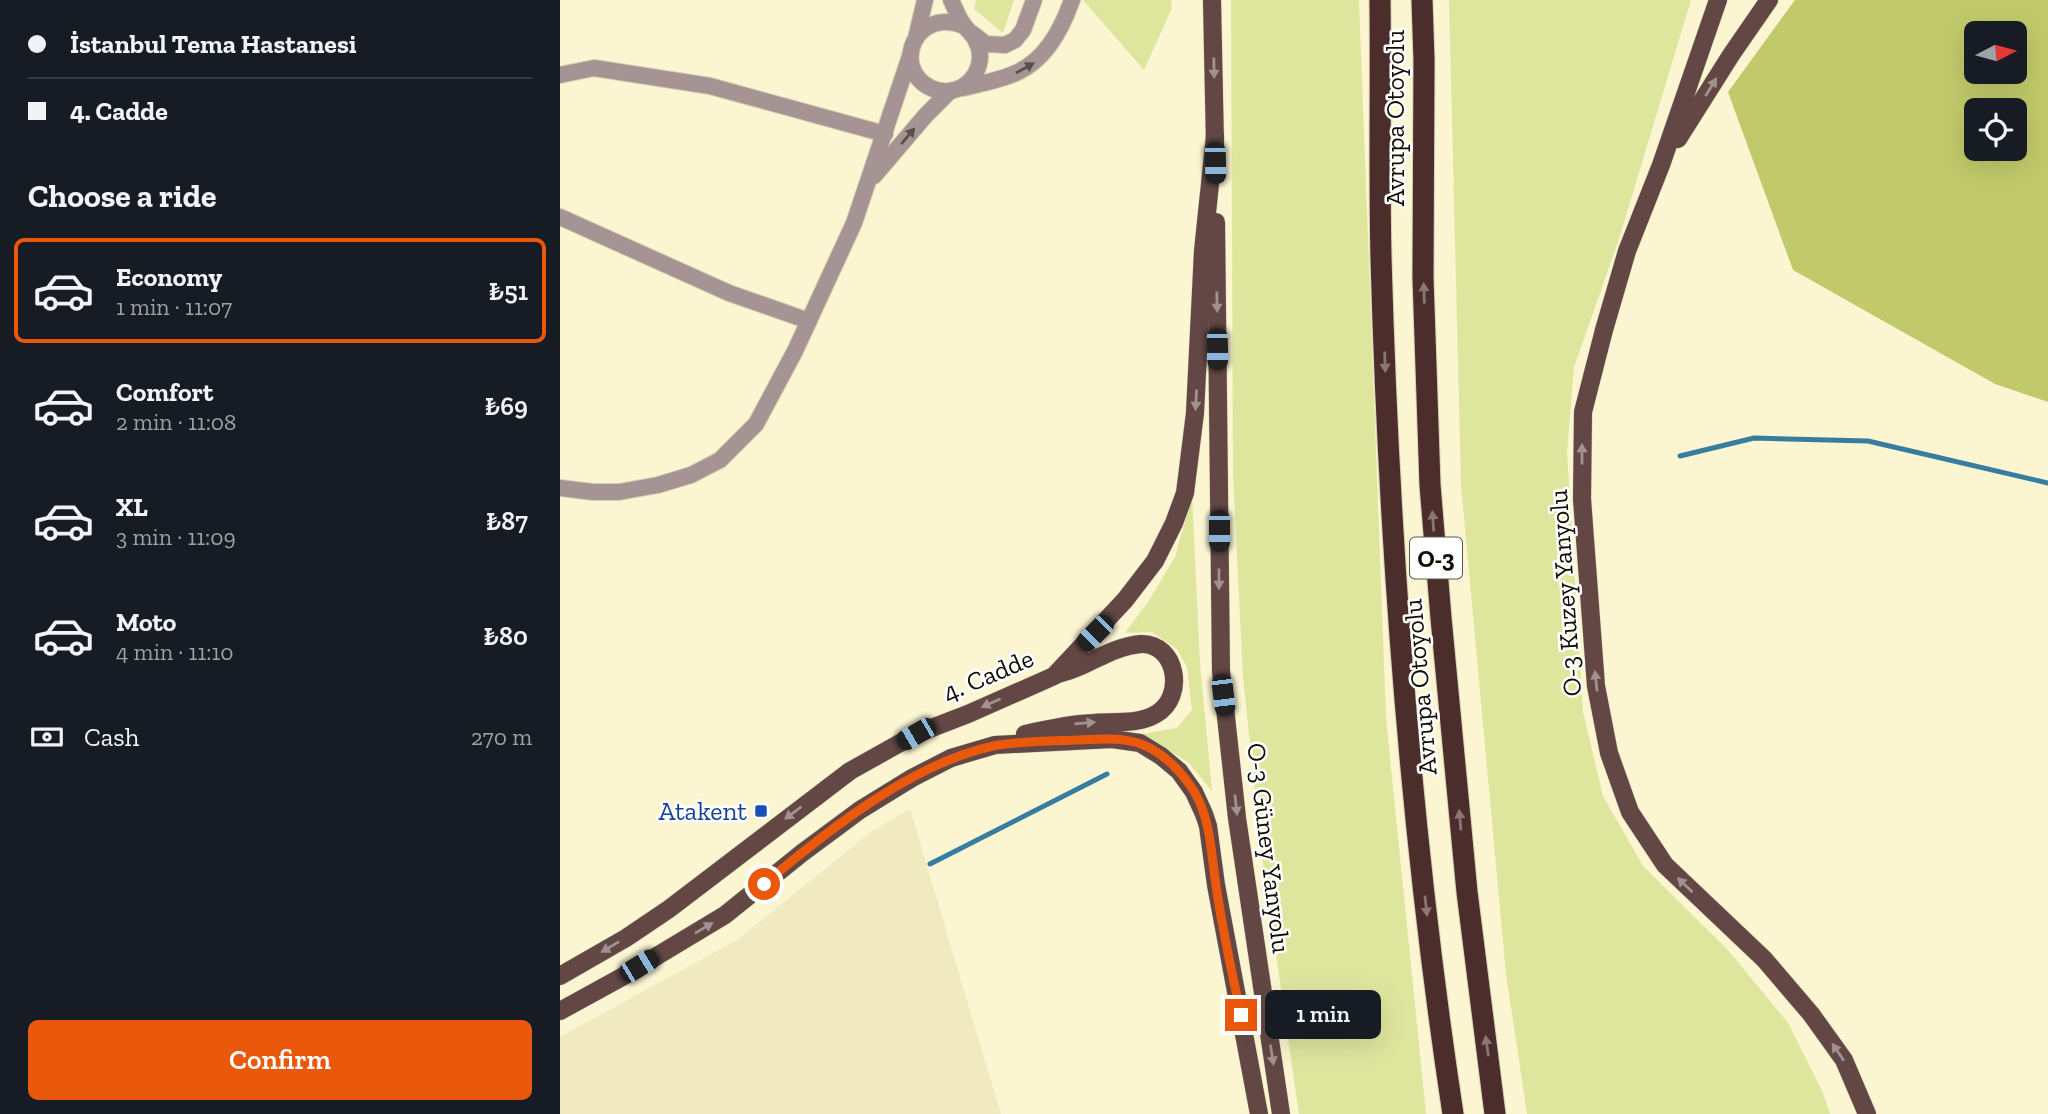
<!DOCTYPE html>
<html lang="en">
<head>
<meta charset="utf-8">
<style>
  body { margin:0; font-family:"Zilla Slab",serif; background:#20242c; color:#f1f3f6; height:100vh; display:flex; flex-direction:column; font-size:26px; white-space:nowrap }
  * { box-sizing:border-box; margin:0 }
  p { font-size:23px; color:#9ea1a6 }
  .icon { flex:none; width:38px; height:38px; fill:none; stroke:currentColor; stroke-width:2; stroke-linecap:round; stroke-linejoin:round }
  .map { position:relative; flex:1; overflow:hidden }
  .panel { display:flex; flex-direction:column; background:#171b24; width:560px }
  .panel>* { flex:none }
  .hud { display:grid; align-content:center; height:154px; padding:0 28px; background:#171b24 }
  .needle { width:46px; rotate:84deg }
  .tools { position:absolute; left:1404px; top:21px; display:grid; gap:14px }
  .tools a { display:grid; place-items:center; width:63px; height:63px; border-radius:10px; background:#171b24; box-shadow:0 7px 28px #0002; font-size:35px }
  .end { position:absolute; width:32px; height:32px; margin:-16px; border:9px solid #ea580c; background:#fff; box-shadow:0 0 0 4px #fff }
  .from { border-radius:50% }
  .bubble { position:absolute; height:49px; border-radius:10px; background:#171b24; box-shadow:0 7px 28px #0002; font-size:23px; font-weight:600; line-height:49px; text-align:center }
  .car { position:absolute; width:21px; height:42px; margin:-21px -10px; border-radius:9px; box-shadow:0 0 5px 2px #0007; background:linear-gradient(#222 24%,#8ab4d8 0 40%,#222 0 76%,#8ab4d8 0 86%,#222 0) }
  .hud b { display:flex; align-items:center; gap:24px; height:66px; font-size:26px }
  .hud b+b { border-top:2px solid #363941 }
  .hud i { width:18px; height:18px; background:#f1f3f6 }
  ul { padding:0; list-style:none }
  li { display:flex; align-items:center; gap:21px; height:105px; margin:0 14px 10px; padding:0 14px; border:4px solid transparent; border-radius:10px }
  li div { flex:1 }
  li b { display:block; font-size:26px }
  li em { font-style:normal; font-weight:600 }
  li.active { border-color:#ea580c }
  li>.icon { width:63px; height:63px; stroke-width:1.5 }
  h2 { padding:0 28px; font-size:32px; line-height:84px }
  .pay { display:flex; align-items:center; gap:18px; height:77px; padding:0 28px; font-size:26px }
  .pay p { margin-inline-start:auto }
  .cta { display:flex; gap:14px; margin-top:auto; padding:14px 28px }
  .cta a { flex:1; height:80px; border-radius:10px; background:#ea580c; color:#fff; font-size:28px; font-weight:600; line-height:80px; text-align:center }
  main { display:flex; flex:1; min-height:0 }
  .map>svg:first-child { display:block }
</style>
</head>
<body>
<main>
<section class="panel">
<div class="hud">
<b><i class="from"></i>İstanbul Tema Hastanesi</b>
<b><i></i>4. Cadde</b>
</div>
<h2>Choose a ride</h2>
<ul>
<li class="active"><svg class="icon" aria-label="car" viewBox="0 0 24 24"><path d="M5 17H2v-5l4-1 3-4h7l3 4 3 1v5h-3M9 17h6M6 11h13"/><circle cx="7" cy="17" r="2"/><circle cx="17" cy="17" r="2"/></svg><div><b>Economy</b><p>1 min · 11:07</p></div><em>₺51</em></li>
<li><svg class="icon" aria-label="car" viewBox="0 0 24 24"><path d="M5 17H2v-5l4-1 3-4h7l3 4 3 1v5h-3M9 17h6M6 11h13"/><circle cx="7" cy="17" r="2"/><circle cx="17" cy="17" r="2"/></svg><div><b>Comfort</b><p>2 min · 11:08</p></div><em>₺69</em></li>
<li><svg class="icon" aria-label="car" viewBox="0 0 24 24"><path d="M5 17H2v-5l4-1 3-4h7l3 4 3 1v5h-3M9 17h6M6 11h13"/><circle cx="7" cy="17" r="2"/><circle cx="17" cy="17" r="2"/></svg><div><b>XL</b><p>3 min · 11:09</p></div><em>₺87</em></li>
<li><svg class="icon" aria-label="car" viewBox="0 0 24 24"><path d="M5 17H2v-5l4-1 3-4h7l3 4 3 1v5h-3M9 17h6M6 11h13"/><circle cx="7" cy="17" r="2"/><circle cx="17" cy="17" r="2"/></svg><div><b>Moto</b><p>4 min · 11:10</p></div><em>₺80</em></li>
</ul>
<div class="pay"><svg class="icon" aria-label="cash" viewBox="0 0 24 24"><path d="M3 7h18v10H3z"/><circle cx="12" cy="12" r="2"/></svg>Cash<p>270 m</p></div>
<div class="cta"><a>Confirm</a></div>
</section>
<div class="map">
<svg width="1488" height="1114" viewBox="0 0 1488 1114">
  <rect width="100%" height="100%" fill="#fbf5d2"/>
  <path fill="#f1eac0" d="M 350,809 L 441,1114 L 0,1114 L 0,1037 L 177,940 L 312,831 Z"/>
  <g fill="#dee69e">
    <path d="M 416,0 L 454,0 L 443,33 L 414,9 Z"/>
    <path d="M 523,0 L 611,0 L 612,8 L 584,70 Z"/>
    <path d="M 671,0 L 799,0 L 826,718 L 866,1114 L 739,1114 L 702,857 L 683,678 L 673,475 Z"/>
    <path d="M 889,0 L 1131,0 L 1059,239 L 1014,367 L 1007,452 L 1023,712 L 1043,796 L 1083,866 L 1168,950 L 1228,1023 L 1263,1093 L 1270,1114 L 967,1114 L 946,974 L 901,485 Z"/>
    <path d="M 632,496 L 640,663 L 652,791 L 628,762 L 582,734 L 617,728 L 632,710 L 627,667 L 617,649 L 592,632 L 565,633 L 588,602 L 615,557 Z"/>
  </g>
  <path fill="#c1ca6b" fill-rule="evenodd" d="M 1235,0 L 1488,0 L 1488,402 L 1435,384 L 1233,270 L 1168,92 ZM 1416,33 L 1454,33 L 1454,72 L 1416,72 ZM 1416,110 L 1454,110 L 1454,149 L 1416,149 Z"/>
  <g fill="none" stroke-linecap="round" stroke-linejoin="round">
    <g stroke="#367d9f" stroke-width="5">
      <path d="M 1120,456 L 1194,438 L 1308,441 L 1488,483"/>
      <path d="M 370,864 L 547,774"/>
    </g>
    <defs>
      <g id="street">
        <path d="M 391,0 C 395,8 398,17 403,24 C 407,30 413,34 416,41 C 425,57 418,78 402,87 C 393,92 381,93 371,88 C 331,69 354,6 404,26"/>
        <path d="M 413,34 L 426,44 L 445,45 L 455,40 L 463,30 L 474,0"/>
        <path d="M 356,38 L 365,0"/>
        <path d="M 0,75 L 34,68 L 150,86 L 325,134"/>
        <path d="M 403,88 C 419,84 436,81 451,75 C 484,63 501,31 512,0"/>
        <path d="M 314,176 L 366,115 L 390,91"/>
        <path d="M 0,217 L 169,293 L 249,321"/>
        <path d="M 0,488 L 33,492 L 59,492 L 98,485 L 131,475 L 160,460 L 196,424 L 235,351 L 294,223 L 351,53"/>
      </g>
      <g id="primary">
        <path d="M 652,0 L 655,145"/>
        <path d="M 1158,0 L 1101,165 L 1067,251 L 1044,330 L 1023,412 L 1022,499 L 1036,686 L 1049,753 L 1070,812 L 1105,865 L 1204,959 L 1251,1014 L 1284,1060 L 1307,1114"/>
        <path d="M 1118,139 L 1171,55 L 1209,0"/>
        <path d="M 656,222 L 661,671 L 677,818 L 721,1114"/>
        <path d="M 465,734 C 487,729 510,724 533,723 C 554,721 578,725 596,714 C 626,697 617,643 581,644 C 558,646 541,657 521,666 C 513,670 504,672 495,675"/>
        <path d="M 0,976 L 66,938 L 109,909 L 290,771 L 356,734 L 408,714 L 494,676 L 565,600 L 595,561 L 614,523 L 625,493 L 635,413 L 643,251 L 655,136"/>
        <path d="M 0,1011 L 62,977 L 165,915 L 242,853 L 300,810 L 352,778 L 391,758 L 435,745 L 552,739 L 580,743 L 601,756 L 619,771 L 634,792 L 644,814 L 648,826 L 656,885 L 699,1114"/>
      </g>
      <g id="highway">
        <path d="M 820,0 C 821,86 819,172 821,258 C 829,544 850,831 893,1114"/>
        <path d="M 862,0 L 864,60 L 863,278 L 870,485 L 881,618 L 907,892 L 935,1114"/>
      </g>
    </defs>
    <use href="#street" stroke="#d5d0b1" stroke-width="18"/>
    <use href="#primary" stroke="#d5d0b1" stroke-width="19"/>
    <use href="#highway" stroke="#d5d0b1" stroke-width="23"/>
    <use href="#street" stroke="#a59493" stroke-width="16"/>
    <use href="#primary" stroke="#634745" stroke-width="18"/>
    <use href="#highway" stroke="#4b2d2b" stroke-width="21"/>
  </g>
  <defs><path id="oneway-solid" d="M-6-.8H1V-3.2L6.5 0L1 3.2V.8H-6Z" transform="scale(1.75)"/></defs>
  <g fill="#5a504b">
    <use href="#oneway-solid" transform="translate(465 68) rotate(-29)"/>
    <use href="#oneway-solid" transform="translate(348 136) rotate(-50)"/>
  </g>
  <g fill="#a1918f">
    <use href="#oneway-solid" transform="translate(654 68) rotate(89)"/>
    <use href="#oneway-solid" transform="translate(1151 87) rotate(-58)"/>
    <use href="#oneway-solid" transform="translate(657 302) rotate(89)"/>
    <use href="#oneway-solid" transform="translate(636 400) rotate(93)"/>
    <use href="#oneway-solid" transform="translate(1022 454) rotate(-90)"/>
    <use href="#oneway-solid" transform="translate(659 579) rotate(90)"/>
    <use href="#oneway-solid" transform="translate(1036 681) rotate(-96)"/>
    <use href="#oneway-solid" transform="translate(431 703) rotate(156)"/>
    <use href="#oneway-solid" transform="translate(525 723) rotate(-5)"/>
    <use href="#oneway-solid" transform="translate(676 805) rotate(84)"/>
    <use href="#oneway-solid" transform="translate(233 813) rotate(143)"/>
    <use href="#oneway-solid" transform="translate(1125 885) rotate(-136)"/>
    <use href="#oneway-solid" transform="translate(144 928) rotate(-30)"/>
    <use href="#oneway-solid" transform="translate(50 947) rotate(149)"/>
    <use href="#oneway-solid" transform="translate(1278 1052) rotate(-124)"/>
    <use href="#oneway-solid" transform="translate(712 1055) rotate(81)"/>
  </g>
  <g fill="#8a7675">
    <use href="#oneway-solid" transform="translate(864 293) rotate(-92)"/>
    <use href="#oneway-solid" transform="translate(825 362) rotate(88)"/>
    <use href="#oneway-solid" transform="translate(873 521) rotate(-94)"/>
    <use href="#oneway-solid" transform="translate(900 820) rotate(-95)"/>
    <use href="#oneway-solid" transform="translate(866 906) rotate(84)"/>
    <use href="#oneway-solid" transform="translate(927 1046) rotate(-98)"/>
  </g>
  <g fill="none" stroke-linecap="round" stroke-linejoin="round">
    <path stroke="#ea580c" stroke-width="9" d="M 204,884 C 267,831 351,764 433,746 C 456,741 494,741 518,740 C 537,739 562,737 581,744 C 603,752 623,773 635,793 C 651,821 651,854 656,885 C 662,929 672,972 681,1015"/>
  </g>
  <rect fill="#1a4fb4" stroke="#fff" stroke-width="2.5" x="194" y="804" width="14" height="14" rx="3.5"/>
  <g text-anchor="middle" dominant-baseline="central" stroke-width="5" stroke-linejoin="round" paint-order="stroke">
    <rect fill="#fff" stroke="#58564f" stroke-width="2" x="850" y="537.5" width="52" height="41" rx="5"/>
    <g font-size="24" font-weight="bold" fill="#100d03">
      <text x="876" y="558">O-3</text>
    </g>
    <g font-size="26" fill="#100d03" stroke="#fff">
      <text transform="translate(835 118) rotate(-90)">Avrupa Otoyolu</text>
      <text transform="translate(1005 593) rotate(-94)">O-3 Kuzey Yanyolu</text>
      <text transform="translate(428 675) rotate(-23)">4. Cadde</text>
      <text transform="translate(860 687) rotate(-95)">Avrupa Otoyolu</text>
      <text transform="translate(709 848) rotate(83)">O-3 Güney Yanyolu</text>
    </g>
    <g font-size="26" fill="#164399" stroke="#fff" text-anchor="end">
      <text x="187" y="811">Atakent</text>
    </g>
  </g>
</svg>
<div class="tools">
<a><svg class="needle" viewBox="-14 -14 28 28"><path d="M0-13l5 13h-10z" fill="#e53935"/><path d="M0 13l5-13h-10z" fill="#9ea1a6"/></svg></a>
<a><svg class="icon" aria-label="locate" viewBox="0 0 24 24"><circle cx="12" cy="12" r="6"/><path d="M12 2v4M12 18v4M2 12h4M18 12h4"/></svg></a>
</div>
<i class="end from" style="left:204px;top:884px"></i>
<i class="end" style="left:681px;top:1015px"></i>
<div class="bubble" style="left:705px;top:990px;width:116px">1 min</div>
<i class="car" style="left:655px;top:163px;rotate:179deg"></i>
<i class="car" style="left:657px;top:349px;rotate:179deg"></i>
<i class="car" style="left:659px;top:531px;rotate:180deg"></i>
<i class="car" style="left:535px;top:633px;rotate:225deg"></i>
<i class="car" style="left:663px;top:695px;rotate:173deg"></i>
<i class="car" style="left:356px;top:734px;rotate:240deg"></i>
<i class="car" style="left:79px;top:966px;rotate:59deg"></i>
</div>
</main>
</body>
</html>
